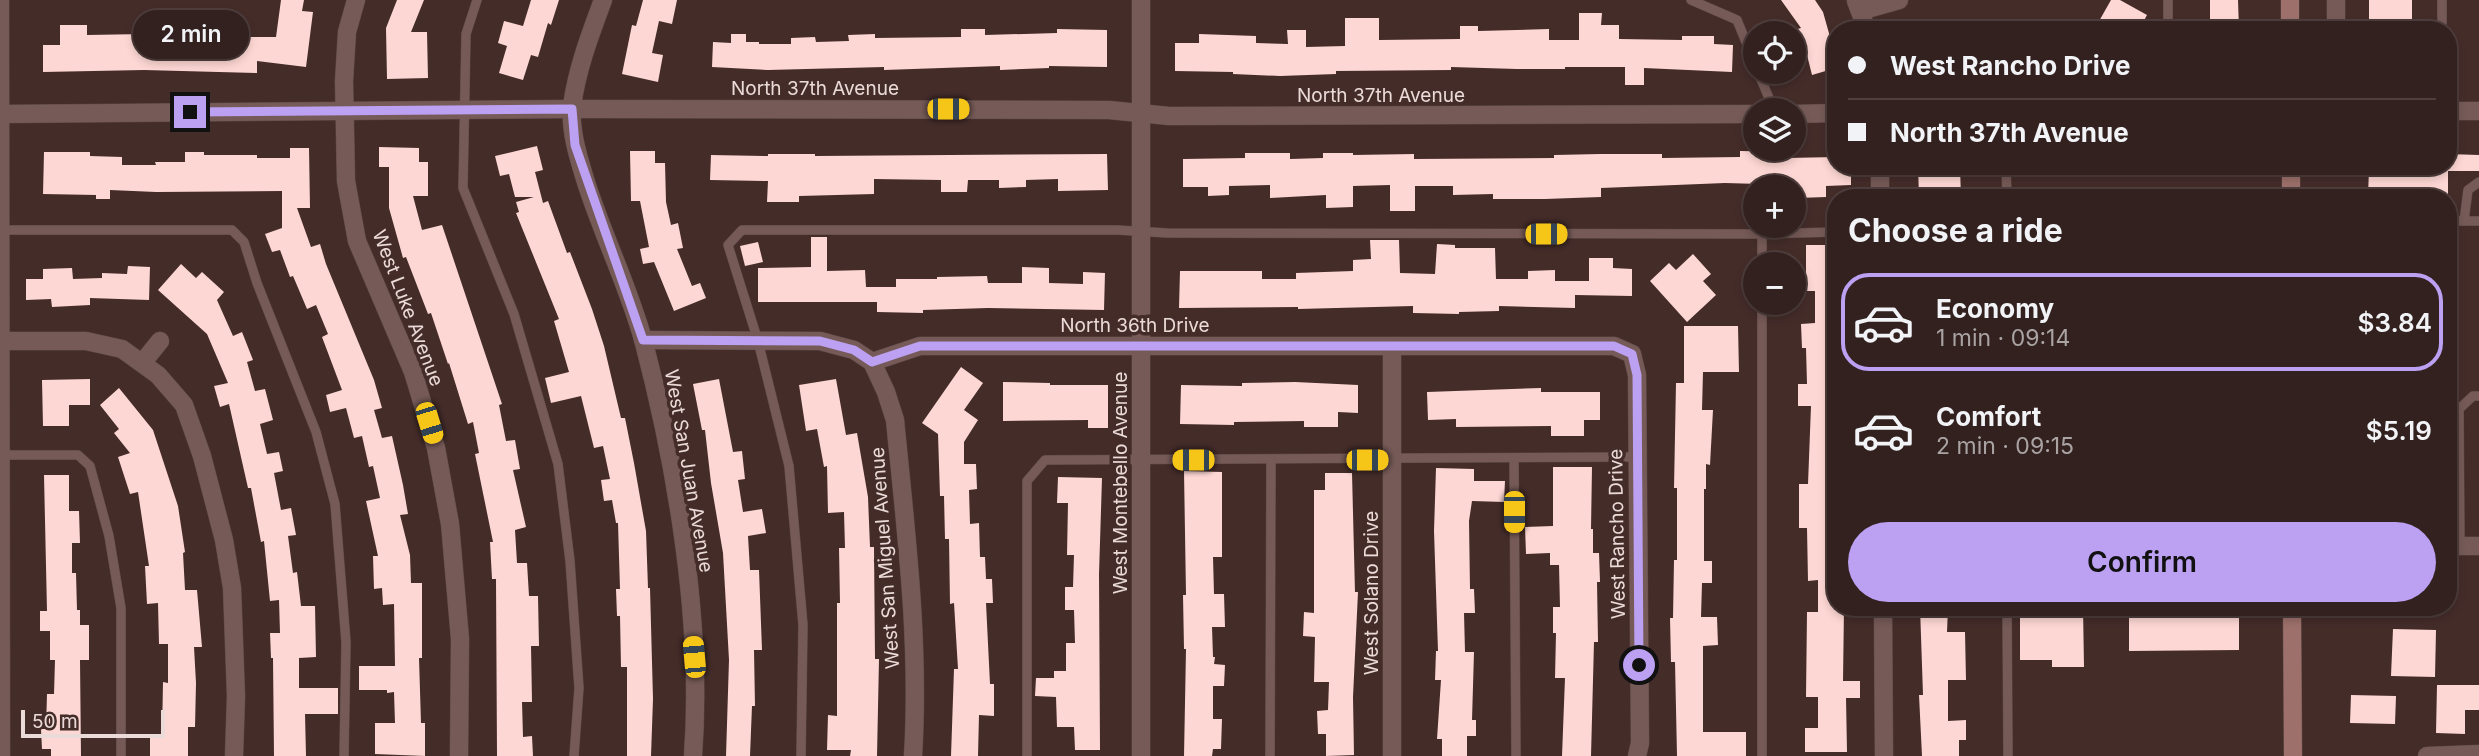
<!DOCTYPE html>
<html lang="en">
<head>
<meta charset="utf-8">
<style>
  body { margin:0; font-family:Inter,sans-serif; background:#3e2e2c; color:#f1f3f6; height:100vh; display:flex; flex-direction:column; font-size:26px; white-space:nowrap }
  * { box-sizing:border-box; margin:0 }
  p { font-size:23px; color:#a9a3a4 }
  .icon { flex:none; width:38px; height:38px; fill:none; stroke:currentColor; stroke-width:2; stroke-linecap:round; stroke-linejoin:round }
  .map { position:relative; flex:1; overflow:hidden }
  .side { position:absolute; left:1827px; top:189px; width:630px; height:427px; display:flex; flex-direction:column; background:#33211f; border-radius:28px; box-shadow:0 4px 10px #0003,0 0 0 2px #4e3e3d }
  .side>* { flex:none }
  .top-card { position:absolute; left:1827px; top:21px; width:630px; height:154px; border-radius:28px; box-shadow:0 4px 10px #0003,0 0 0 2px #4e3e3d; display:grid; align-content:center; height:154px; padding:0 21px; background:#33211f }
  .tools { position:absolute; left:1743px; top:21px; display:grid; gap:14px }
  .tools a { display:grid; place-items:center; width:63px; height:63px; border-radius:50%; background:#33211f; box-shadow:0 4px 10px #0003,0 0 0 2px #4e3e3d; font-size:35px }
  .scale { position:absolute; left:21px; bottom:18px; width:144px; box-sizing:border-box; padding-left:7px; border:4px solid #ebdbd8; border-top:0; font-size:19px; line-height:24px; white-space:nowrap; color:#ebdbd8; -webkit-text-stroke:5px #442c29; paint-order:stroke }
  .end { position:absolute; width:32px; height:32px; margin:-16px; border:9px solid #bca0f2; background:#111; box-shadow:0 0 0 4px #111 }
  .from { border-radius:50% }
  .bubble { position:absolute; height:49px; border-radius:24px; background:#33211f; box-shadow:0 4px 10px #0003,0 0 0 2px #4e3e3d; font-size:23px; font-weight:600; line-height:49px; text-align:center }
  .car { position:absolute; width:21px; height:42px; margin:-21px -10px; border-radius:9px; box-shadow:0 0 5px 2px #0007; background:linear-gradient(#f5c518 24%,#345 0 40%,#f5c518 0 76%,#345 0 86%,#f5c518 0) }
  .top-card b { display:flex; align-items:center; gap:24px; height:66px; font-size:26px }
  .top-card b+b { border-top:2px solid #4e3e3d }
  .top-card i { width:18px; height:18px; background:#f1f3f6 }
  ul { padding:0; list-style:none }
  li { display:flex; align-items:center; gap:21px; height:98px; margin:0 14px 10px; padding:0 7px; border:4px solid transparent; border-radius:28px }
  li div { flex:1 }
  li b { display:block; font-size:26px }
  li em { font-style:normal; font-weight:600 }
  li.current { border-color:#bca0f2 }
  li>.icon { width:63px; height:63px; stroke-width:1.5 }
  h2 { padding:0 21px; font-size:32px; line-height:84px }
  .primary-button { display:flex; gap:14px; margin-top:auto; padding:14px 21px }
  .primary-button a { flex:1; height:80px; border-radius:42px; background:#bca0f2; color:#111; font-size:28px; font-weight:600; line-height:80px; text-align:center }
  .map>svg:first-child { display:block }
</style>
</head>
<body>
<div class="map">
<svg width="2479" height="756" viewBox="0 0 2479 756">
  <rect width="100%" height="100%" fill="#442c29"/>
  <g fill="#fdd7d3">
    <path d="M 281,0 L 304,0 L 302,11 L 313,12 L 306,67 L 257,61 L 257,73 L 144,70 L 43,72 L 43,45 L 60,45 L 60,25 L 87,25 L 87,35 L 144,34 L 144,46 L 178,46 L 178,37 L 276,37 Z"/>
    <path d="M 397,0 L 424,0 L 411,32 L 427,32 L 428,78 L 387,79 L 386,28 Z"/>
    <path d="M 531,0 L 559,0 L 551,25 L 548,23 L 538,57 L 531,55 L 523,80 L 499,73 L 507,46 L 498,43 L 504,21 L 523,26 Z"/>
    <path d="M 643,0 L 677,0 L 672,24 L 659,21 L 652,53 L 663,55 L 658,82 L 622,74 L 632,25 L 636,26 Z"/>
    <path d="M 1781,0 L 1815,0 L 1823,12 L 1836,58 L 1836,68 L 1812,75 L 1806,51 L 1798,53 L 1794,33 L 1791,31 L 1801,28 Z"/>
    <path d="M 2111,0 L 2120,0 L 2147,15 L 2139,30 L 2094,30 Z"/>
    <path d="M 2210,0 L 2238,0 L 2239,30 L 2210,30 Z"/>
    <rect x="2369" y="0" width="43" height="30"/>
    <path d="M 1579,13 L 1602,13 L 1601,25 L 1619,25 L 1619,39 L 1682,40 L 1682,36 L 1714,36 L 1714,44 L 1733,45 L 1732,72 L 1644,68 L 1644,85 L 1625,85 L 1625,67 L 1565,67 L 1565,69 L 1517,69 L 1451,67 L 1451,70 L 1336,71 L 1336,74 L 1280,76 L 1233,74 L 1233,72 L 1175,71 L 1175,43 L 1199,43 L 1199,34 L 1256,36 L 1256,43 L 1288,44 L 1287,30 L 1306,30 L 1306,47 L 1345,46 L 1345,18 L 1379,18 L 1379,40 L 1460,39 L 1460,26 L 1478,26 L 1478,31 L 1549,29 L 1549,40 L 1579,40 Z"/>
    <path d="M 961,29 L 985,29 L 985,35 L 1057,33 L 1057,29 L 1107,30 L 1107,67 L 1049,66 L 1049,68 L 1000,70 L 1000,66 L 884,70 L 884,67 L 768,70 L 712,67 L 713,42 L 731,43 L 731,34 L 746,34 L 746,42 L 759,42 L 759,44 L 791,44 L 791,38 L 815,37 L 816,42 L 849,41 L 848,35 L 875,34 L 875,38 L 961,37 Z"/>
    <path d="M 537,146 L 543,170 L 535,172 L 543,203 L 548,201 L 567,253 L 570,252 L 592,309 L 604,346 L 621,418 L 625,418 L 634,463 L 646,531 L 648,588 L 650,588 L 653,699 L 651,756 L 627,756 L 627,667 L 621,667 L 620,616 L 617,616 L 616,589 L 620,589 L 618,523 L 616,523 L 612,500 L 604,501 L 601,480 L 610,479 L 603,446 L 594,448 L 581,396 L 551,403 L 545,378 L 569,372 L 554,321 L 559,319 L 516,213 L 519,212 L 516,202 L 534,197 L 515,197 L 509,174 L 500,176 L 495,156 Z"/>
    <path d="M 379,147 L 419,148 L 419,162 L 428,162 L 428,196 L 413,196 L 422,230 L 442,225 L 502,404 L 499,405 L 506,441 L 515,440 L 520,469 L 513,470 L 526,527 L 515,530 L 517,563 L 527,563 L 529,596 L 538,596 L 539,646 L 531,646 L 532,702 L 522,702 L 523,737 L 532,736 L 533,756 L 497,756 L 496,579 L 492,579 L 490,542 L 493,542 L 475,454 L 479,453 L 473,422 L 468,424 L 449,363 L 448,364 L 431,313 L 428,314 L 406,257 L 403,258 L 389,208 L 389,167 L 379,167 Z"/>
    <path d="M 290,148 L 309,148 L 310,208 L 297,208 L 311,247 L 320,244 L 326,264 L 374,380 L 382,408 L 374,410 L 382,438 L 392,436 L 403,485 L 408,514 L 400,515 L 410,555 L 411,583 L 422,583 L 422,658 L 419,658 L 421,723 L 425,723 L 425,756 L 375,754 L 375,723 L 395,723 L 394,692 L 387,693 L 387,690 L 359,690 L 359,666 L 395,666 L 394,604 L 383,605 L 382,588 L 374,589 L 373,556 L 378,556 L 366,501 L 380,498 L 373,466 L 369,467 L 362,436 L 354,438 L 346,408 L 330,412 L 326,395 L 342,390 L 322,337 L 328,334 L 316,305 L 307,309 L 293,276 L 290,277 L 280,250 L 272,252 L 265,234 L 282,228 L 282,191 L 156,192 L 110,190 L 110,199 L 96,199 L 96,195 L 43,194 L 44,152 L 90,152 L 90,156 L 122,157 L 122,165 L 156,165 L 155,162 L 185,162 L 185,152 L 204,152 L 204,155 L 257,155 L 257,158 L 290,158 Z"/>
    <path d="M 630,151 L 655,151 L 655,163 L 665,163 L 666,202 L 671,225 L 678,223 L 683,248 L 677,249 L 692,286 L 700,283 L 706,298 L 674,311 L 654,262 L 643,264 L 640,249 L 649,247 L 640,201 L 631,201 Z"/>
    <path d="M 1740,151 L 1787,152 L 1787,158 L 1836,157 L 1836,166 L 1851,166 L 1851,185 L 1826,186 L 1826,197 L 1798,198 L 1798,187 L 1760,187 L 1760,184 L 1725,183 L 1601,188 L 1601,197 L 1545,199 L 1493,199 L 1493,194 L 1453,195 L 1453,186 L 1415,186 L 1415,211 L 1390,211 L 1390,185 L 1353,186 L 1353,207 L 1326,208 L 1326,195 L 1270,198 L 1270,185 L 1229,186 L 1229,195 L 1208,196 L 1208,187 L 1183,187 L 1183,159 L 1245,158 L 1245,153 L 1290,153 L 1290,159 L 1323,158 L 1323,153 L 1353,153 L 1353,155 L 1414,154 L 1414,159 L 1554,158 L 1554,155 L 1600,154 L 1662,154 L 1662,158 L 1740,157 Z"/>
    <path d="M 768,154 L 815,154 L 815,156 L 1107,154 L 1108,190 L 1058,191 L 1058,179 L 1026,180 L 1026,187 L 999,188 L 999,180 L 968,180 L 967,192 L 941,192 L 941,180 L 874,179 L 874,194 L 799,196 L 799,202 L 767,202 L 768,181 L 710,180 L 711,155 L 768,156 Z"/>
    <path d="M 2448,154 L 2479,155 L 2479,171 L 2448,171 Z"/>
    <path d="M 1918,166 L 1960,167 L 1961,198 L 1919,198 Z"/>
    <path d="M 2369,166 L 2448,166 L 2448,198 L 2368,198 Z"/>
    <path d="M 811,237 L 827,237 L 827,271 L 865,270 L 866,287 L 896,287 L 896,279 L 937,279 L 937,277 L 987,276 L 988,283 L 1022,283 L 1022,267 L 1049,268 L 1049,283 L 1083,284 L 1083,272 L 1105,273 L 1104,310 L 988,308 L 923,310 L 923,313 L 877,312 L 877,302 L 758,302 L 758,268 L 811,267 Z"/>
    <path d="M 1370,240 L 1399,240 L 1400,273 L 1435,274 L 1437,244 L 1455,245 L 1455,248 L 1495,248 L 1496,279 L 1528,279 L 1528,271 L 1555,270 L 1555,281 L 1589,281 L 1589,258 L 1613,258 L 1613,268 L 1632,269 L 1632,296 L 1575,295 L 1575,308 L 1499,306 L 1499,311 L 1459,312 L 1459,314 L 1413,313 L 1413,306 L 1298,309 L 1298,307 L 1179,308 L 1180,271 L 1262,271 L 1262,279 L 1296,279 L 1296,273 L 1353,271 L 1353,260 L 1371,259 Z"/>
    <path d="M 758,242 L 763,262 L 745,266 L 740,246 Z"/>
    <path d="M 1806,245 L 1836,245 L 1836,607 L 1844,607 L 1843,681 L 1860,681 L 1860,698 L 1846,698 L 1847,752 L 1805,752 L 1805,728 L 1818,728 L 1818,697 L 1806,697 L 1807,612 L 1818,612 L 1818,580 L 1808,581 L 1807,528 L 1799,528 L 1799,484 L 1808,484 L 1811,406 L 1798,406 L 1798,384 L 1807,384 L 1806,348 L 1802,348 L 1801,324 L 1815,323 L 1815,291 L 1806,291 Z"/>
    <path d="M 1693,254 L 1711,274 L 1703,281 L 1716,295 L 1687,322 L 1650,281 L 1669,263 L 1676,270 Z"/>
    <path d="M 181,264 L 196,278 L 202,272 L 224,292 L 217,300 L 233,336 L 242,332 L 253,360 L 247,362 L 255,391 L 265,389 L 273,420 L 260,424 L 267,454 L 279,452 L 283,471 L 274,473 L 281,510 L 291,508 L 296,535 L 288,536 L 293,573 L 297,572 L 301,606 L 315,606 L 316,657 L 299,658 L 299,688 L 338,688 L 338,714 L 305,714 L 306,756 L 274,756 L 273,658 L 271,658 L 270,633 L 280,633 L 279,600 L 270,601 L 264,541 L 261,542 L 251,488 L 248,488 L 229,404 L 220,407 L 214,386 L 228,383 L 207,334 L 158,290 Z"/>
    <path d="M 128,266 L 150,267 L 149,300 L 90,298 L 90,305 L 52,307 L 51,299 L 26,300 L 26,279 L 43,279 L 43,269 L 72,268 L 73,279 L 102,278 L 102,273 L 127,274 Z"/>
    <path d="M 1684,326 L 1738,326 L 1739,372 L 1703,372 L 1702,410 L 1713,410 L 1710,465 L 1706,464 L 1706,489 L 1704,489 L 1704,561 L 1712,561 L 1712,583 L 1702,583 L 1701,617 L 1717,617 L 1718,645 L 1703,646 L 1703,732 L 1746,732 L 1746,756 L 1677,756 L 1675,662 L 1671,662 L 1670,618 L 1673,618 L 1674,560 L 1677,560 L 1677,488 L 1674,488 L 1676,383 L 1684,383 Z"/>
    <path d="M 961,367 L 983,383 L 964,410 L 978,420 L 964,442 L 964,464 L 976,464 L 977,489 L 969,490 L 970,524 L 979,523 L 980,557 L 985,557 L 986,579 L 992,579 L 993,603 L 986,603 L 990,684 L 994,684 L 994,716 L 979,715 L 978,756 L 951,756 L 954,669 L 958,669 L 954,603 L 950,604 L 949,539 L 945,539 L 944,496 L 940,496 L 938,434 L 922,423 Z"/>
    <path d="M 90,379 L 90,405 L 69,405 L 69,426 L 43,426 L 42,380 Z"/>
    <path d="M 719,379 L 733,452 L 742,451 L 745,479 L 738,480 L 743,512 L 762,509 L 766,533 L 748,536 L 750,570 L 759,570 L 762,650 L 754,650 L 755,706 L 752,706 L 750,756 L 726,756 L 729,660 L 723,553 L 711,483 L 705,430 L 702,430 L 693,384 Z"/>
    <path d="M 836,379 L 846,435 L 857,433 L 868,497 L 870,547 L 874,547 L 875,659 L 879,659 L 877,756 L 850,756 L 851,750 L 827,750 L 828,715 L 837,716 L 837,603 L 840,603 L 839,548 L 845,548 L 844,512 L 828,513 L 827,466 L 824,467 L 817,429 L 806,431 L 799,385 Z"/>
    <path d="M 1003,382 L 1050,383 L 1050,385 L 1108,385 L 1108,428 L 1088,428 L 1088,420 L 1003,421 Z"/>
    <path d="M 1295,382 L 1358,385 L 1358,413 L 1338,412 L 1338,427 L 1304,427 L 1304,421 L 1234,422 L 1234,425 L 1180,424 L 1181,385 L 1242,386 L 1242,383 Z"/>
    <path d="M 119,388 L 153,430 L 178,506 L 185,552 L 183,553 L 185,590 L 197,590 L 202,647 L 194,647 L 196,683 L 195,727 L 188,727 L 188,756 L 150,756 L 150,736 L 162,736 L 163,682 L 168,683 L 168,644 L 159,644 L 158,603 L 147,604 L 145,566 L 149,566 L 138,492 L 130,494 L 118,457 L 130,453 L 114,433 L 119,429 L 100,405 Z"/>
    <path d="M 1541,388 L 1541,392 L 1600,392 L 1600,420 L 1584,420 L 1584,436 L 1551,436 L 1551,426 L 1456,427 L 1456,419 L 1428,420 L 1427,392 Z"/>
    <path d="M 1553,467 L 1592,467 L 1591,529 L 1593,529 L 1593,553 L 1599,553 L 1600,582 L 1597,582 L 1598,642 L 1594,642 L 1591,756 L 1562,756 L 1565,678 L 1555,678 L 1556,633 L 1553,633 L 1553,607 L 1560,607 L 1559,565 L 1550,565 L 1550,553 L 1526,554 L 1525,527 L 1553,526 Z"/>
    <path d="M 1436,468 L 1474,469 L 1474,481 L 1505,481 L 1504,502 L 1472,501 L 1469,521 L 1470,589 L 1474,589 L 1475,613 L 1464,613 L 1465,652 L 1474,652 L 1472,720 L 1476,720 L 1476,736 L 1467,736 L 1467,756 L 1442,756 L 1442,739 L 1437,739 L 1441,680 L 1435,680 L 1436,651 L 1438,651 L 1434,531 Z"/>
    <path d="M 1184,471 L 1222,472 L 1222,557 L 1213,557 L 1214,594 L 1224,594 L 1225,627 L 1212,627 L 1213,657 L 1215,657 L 1214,664 L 1225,665 L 1224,686 L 1213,686 L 1213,719 L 1222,719 L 1221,749 L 1213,749 L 1212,756 L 1184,756 L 1186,649 L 1184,649 L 1183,595 L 1186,595 Z"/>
    <path d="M 1325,473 L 1352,473 L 1355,592 L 1358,592 L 1353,697 L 1354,755 L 1326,756 L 1326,734 L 1318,734 L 1317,711 L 1328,710 L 1329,682 L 1314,682 L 1315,637 L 1303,636 L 1304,612 L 1314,613 L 1314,490 L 1325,490 Z"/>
    <path d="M 44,475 L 69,475 L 69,511 L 79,511 L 80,543 L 72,543 L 72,573 L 76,573 L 77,610 L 80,610 L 80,625 L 89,625 L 89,660 L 80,660 L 81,756 L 51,756 L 51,749 L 42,749 L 41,729 L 46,729 L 47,694 L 54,694 L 55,660 L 50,660 L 50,631 L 40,631 L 40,611 L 47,611 Z"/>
    <path d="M 1058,477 L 1102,478 L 1099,574 L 1100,750 L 1075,750 L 1074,727 L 1057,727 L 1056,697 L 1035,696 L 1036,678 L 1054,678 L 1054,671 L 1066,671 L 1066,643 L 1075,643 L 1074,610 L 1065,610 L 1065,587 L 1073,587 L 1074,555 L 1067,555 L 1068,503 L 1057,503 Z"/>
    <path d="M 1920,607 L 1948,607 L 1947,632 L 1965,632 L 1966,680 L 1948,680 L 1948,721 L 1966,720 L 1966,740 L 1959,740 L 1959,756 L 1922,756 L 1919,695 L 1923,695 Z"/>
    <path d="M 2020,607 L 2083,607 L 2084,667 L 2052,667 L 2052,660 L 2020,660 Z"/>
    <path d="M 2129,607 L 2239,607 L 2239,650 L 2129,651 Z"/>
    <path d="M 2393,629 L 2436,630 L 2435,677 L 2391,676 Z"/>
    <path d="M 2437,685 L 2479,685 L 2479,710 L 2465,710 L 2465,734 L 2436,733 Z"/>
    <path d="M 2351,695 L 2396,696 L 2395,724 L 2350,723 Z"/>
  </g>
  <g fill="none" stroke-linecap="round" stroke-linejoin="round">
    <defs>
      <g id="lane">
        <path d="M 477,0 L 466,34 L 463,188 L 514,314 L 558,464 L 570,561 L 579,688 L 574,756"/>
        <path d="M 1691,0 L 1737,20 L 1755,64"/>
        <path d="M 2442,0 L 2442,30"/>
        <path d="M 2168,30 L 2168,0"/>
        <path d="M 1758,72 L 1774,110"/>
        <path d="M 2006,166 L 2007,198"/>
        <path d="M 2448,221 L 2479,221"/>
        <path d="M 2464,221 L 2468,190 L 2479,182"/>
        <path d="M 1,230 L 232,230 L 244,242 L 257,283 L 316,432 L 335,504 L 346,642 L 344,756"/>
        <path d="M 1762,264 L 1762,234"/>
        <path d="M 2,455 L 78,455 L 90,466 L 109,536 L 121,608 L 121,756"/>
        <path d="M 1514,458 L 1516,756"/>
        <path d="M 2460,546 L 2459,409 L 2473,396 L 2479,396"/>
        <path d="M 2007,607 L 2008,756"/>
        <path d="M 801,756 L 803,625 L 789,466 L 758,341 L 728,245 L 742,230 L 1117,230 L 1167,233 L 1762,234 L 1836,232"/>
        <path d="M 1027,756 L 1027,481 L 1045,460 L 1637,457"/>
        <path d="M 1270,756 L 1271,460"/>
        <path d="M 1762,756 L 1762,303"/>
      </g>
      <g id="street">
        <path d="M 0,0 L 1,756"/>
        <path d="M 356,0 L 347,32 L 344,81 L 346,181 L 357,241 L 413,372 L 436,448 L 450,524 L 460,639 L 459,756"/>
        <path d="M 603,0 C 590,35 577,69 572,106 C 570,131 578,156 585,179 C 602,234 629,287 644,343 C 677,469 703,625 693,756"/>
        <path d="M 1141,0 L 1141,756"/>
        <path d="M 2336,0 L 2336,30"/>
        <path d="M 1856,1 L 1867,30"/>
        <path d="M 1860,11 L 1899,0"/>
        <path d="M 2448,111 L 2479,111"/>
        <path d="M 0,114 L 572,109 L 1109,110 L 1169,116 L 1755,114"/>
        <path d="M 1794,114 L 1836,113"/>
        <path d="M 1880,166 L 1880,198"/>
        <path d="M 643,340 L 820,341 L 854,350 L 872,362 L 920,346 L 1614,346 L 1632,354 L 1637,375 L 1640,743 L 1637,756"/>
        <path d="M 1,341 L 86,341 L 122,349 L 158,375 L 184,405 L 202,456 L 224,540 L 232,588 L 236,696 L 234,756"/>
        <path d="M 1392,347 L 1392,756"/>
        <path d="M 143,362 L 160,341"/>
        <path d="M 872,362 L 886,392 L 895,420 C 906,532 920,643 913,756"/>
        <path d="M 2448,546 L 2479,546"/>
        <path d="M 1883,607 L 1884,756"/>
        <path d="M 2427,756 L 2479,754"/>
      </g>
      <g id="secondary">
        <path d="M 2290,0 L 2290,30"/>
        <path d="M 2291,166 L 2291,198"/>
        <path d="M 2292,607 L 2293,756"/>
      </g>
    </defs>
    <use href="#lane" stroke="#5c4845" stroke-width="10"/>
    <use href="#street" stroke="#5c4845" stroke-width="19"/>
    <use href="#secondary" stroke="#5c4845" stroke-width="19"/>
    <use href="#lane" stroke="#755a57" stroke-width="9"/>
    <use href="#street" stroke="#755a57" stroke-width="18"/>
    <use href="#secondary" stroke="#9d706b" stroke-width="18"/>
  </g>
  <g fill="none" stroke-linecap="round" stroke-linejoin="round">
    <path stroke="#bca0f2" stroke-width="9" d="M 190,112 L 572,109 L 575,145 L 643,340 L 820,341 L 854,350 L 872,362 L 920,346 L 1614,346 L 1632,354 L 1637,375 L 1639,665"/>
  </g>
  <g text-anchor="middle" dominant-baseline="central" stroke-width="7" stroke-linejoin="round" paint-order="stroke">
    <g font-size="19" fill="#ebdbd8" stroke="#442c29">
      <text x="815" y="88">North 37th Avenue</text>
      <text x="1381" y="95">North 37th Avenue</text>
      <text transform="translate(408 308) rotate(69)">West Luke Avenue</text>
      <text x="1135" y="325">North 36th Drive</text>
      <text transform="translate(689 471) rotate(80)">West San Juan Avenue</text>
      <text transform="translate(1120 483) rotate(-90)">West Montebello Avenue</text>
      <text transform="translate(1617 534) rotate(-91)">West Rancho Drive</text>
      <text transform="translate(885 558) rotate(-94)">West San Miguel Avenue</text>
      <text transform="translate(1371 593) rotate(-90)">West Solano Drive</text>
    </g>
  </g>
</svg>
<div class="tools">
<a><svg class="icon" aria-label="locate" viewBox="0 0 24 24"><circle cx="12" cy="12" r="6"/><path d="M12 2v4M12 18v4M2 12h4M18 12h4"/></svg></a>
<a><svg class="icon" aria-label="layers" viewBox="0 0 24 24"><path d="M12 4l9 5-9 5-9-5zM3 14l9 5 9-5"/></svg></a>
<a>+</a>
<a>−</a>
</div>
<div class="scale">50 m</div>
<i class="end from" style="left:1639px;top:665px"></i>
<i class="end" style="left:190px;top:112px"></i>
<div class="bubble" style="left:133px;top:10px;width:116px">2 min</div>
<i class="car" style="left:948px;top:109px;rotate:90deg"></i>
<i class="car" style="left:1546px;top:234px;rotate:90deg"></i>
<i class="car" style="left:429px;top:423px;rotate:163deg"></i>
<i class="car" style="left:1193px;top:460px;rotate:270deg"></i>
<i class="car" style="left:1367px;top:460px;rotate:90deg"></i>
<i class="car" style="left:1514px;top:512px;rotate:180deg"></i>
<i class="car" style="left:694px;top:657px;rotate:355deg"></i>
<div class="top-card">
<b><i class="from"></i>West Rancho Drive</b>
<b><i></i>North 37th Avenue</b>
</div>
<section class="side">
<h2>Choose a ride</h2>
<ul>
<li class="current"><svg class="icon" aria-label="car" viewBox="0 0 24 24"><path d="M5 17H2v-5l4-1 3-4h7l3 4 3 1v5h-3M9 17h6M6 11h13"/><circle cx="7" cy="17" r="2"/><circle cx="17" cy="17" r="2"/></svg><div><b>Economy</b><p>1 min · 09:14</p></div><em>$3.84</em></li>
<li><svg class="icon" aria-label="car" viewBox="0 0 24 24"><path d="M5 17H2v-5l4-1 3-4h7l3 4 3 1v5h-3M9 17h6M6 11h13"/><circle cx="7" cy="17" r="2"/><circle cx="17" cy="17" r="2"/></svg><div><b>Comfort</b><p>2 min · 09:15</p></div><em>$5.19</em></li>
</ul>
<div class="primary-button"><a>Confirm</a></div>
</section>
</div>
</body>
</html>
